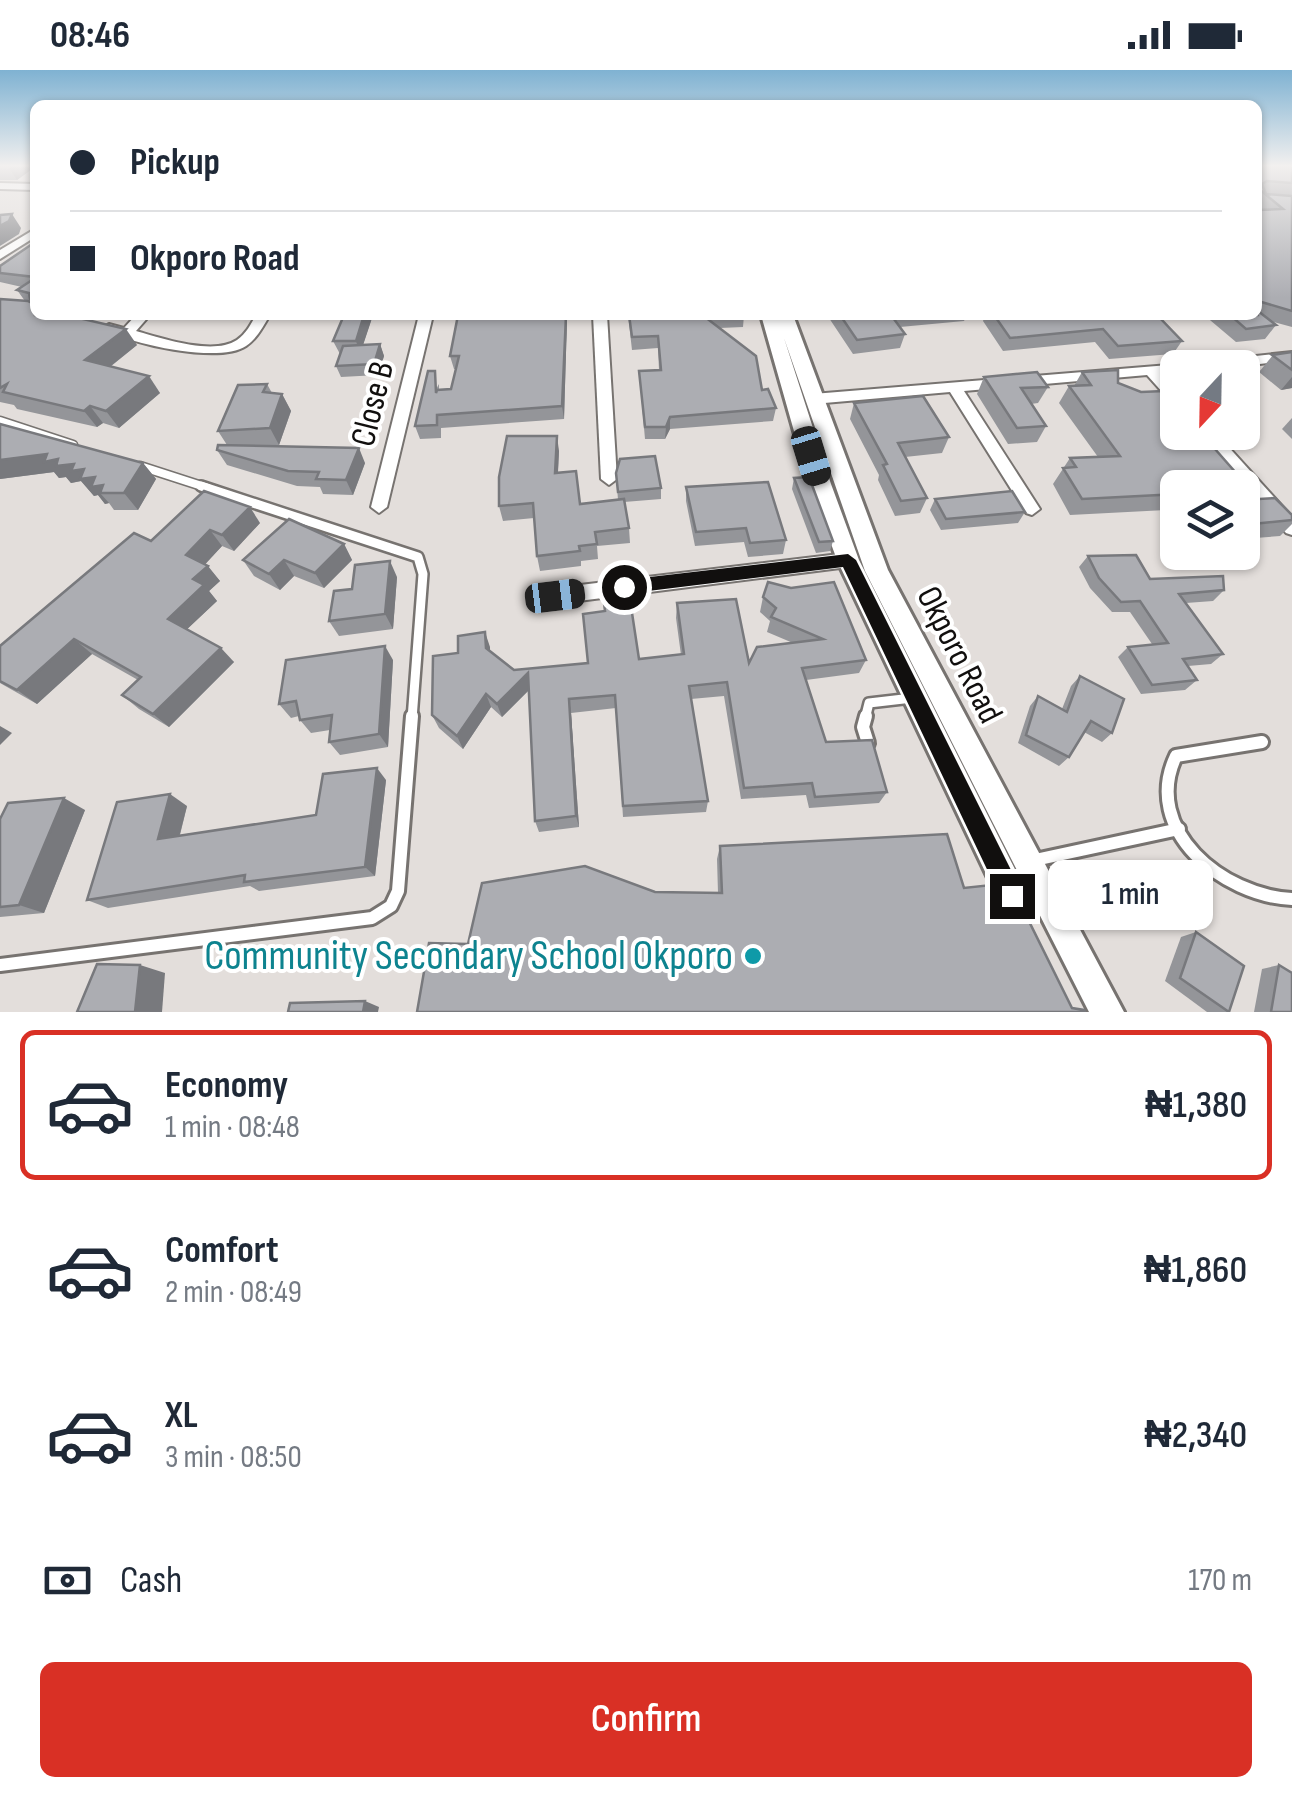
<!DOCTYPE html>
<html lang="en">
<head>
<meta charset="utf-8">
<style>
  body { margin:0; font-family:"Sofia Sans Condensed",sans-serif; background:#f6f6f7; color:#1f2937; height:100vh; display:flex; flex-direction:column; font-size:38px; white-space:nowrap }
  * { box-sizing:border-box; margin:0 }
  p { font-size:32px; color:#747a83 }
  .icon { flex:none; width:55px; height:55px; fill:none; stroke:currentColor; stroke-width:2; stroke-linecap:round; stroke-linejoin:round }
  .map { position:relative; height:942px; overflow:hidden }
  .panel { display:flex; flex-direction:column; background:#fff; flex:1 }
  .panel>* { flex:none }
  .top-card { position:absolute; left:30px; top:30px; width:1232px; height:220px; border-radius:15px; box-shadow:0 2px 8px #0004; display:grid; align-content:center; height:220px; padding:0 40px; background:#fff }
  .needle { width:65px; rotate:202deg }
  .fabs { position:absolute; left:1160px; top:280px; display:grid; gap:20px }
  .fabs a { display:grid; place-items:center; width:100px; height:100px; border-radius:15px; background:#fff; box-shadow:0 2px 8px #0004; font-size:50px }
  .end { position:absolute; width:45px; height:45px; margin:-22px; border:12px solid #110f0e; background:#fff; box-shadow:0 0 0 5px #fff }
  .from { border-radius:50% }
  .bubble { position:absolute; height:70px; border-radius:15px; background:#fff; box-shadow:0 2px 8px #0004; font-size:32px; font-weight:600; line-height:70px; text-align:center }
  .car { position:absolute; width:30px; height:60px; margin:-30px -15px; border-radius:12px; box-shadow:0 0 8px 2px #0007; background:linear-gradient(#222 24%,#8ab4d8 0 40%,#222 0 76%,#8ab4d8 0 86%,#222 0) }
  .top-card b { display:flex; align-items:center; gap:35px; height:95px; font-size:38px }
  .top-card b+b { border-top:2px solid #e0e1e3 }
  .top-card i { width:25px; height:25px; background:#1f2937 }
  ul { padding:18px 0 0; list-style:none }
  li { display:flex; align-items:center; gap:30px; height:150px; margin:0 20px 15px; padding:0 20px; border:5px solid transparent; border-radius:15px }
  li div { flex:1 }
  li b { display:block; font-size:38px }
  li em { font-style:normal; font-weight:600 }
  li.current { border-color:#d93025 }
  li>.icon { width:90px; height:90px; stroke-width:1.5 }
  .pay { display:flex; align-items:center; gap:25px; height:110px; padding:0 40px; font-size:38px }
  .pay p { margin-inline-start:auto }
  .action { display:flex; gap:20px; margin-top:auto; padding:20px 40px }
  .action a { flex:1; height:115px; border-radius:15px; background:#d93025; color:#fff; font-size:40px; font-weight:600; line-height:115px; text-align:center }
  .status { display:flex; justify-content:space-between; align-items:center; height:70px; padding:0 50px; background:#fff; direction:ltr }
  .status svg { height:28px; fill:currentColor }
  .map>svg:first-child { display:block }
</style>
</head>
<body>
<div class="status"><b>08:46</b><svg viewBox="0 0 49 12"><path d="M0 12V9h3v3zM5 12V6h3v6zM10 12V3h3v9zM15 12V0h3v12zM26 1h20v11H26zM47 4h2v5h-2z"/></svg></div>
<div class="map">
<svg width="1292" height="942" viewBox="0 0 1292 942">
  <rect width="100%" height="100%" fill="#e3dedb"/>
  <g fill="none" stroke-linecap="round" stroke-linejoin="round">
    <defs>
      <g id="lane-far2">
        <path d="M 0,351 L 73,375"/>
        <path d="M 140,396 L 208,418"/>
      </g>
      <g id="lane-far1">
        <path d="M 201,416 L 418,487 L 423,504 L 412,649"/>
        <path d="M 865,649 L 869,633 L 912,628"/>
      </g>
      <g id="lane">
        <path d="M 866,646 L 863,657 L 868,673"/>
        <path d="M 1262,672 L 1176,686 C 1141,760 1223,826 1292,829"/>
        <path d="M 1035,790 L 1179,759"/>
        <path d="M 0,895 L 372,848 L 391,836 L 398,821 L 412,646"/>
      </g>
      <g id="street">
        <path d="M 0,113 L 35,114 L 35,120 L 0,119 Z"/>
        <path d="M 35,159 L 35,167 L 0,189 L 0,180 Z"/>
        <path d="M 136,245 L 150,245 L 136,261 C 161,268 213,286 237,270 C 246,264 251,254 256,245 L 270,245 C 263,256 257,269 246,276 C 219,294 128,274 102,258 L 109,254 L 124,258 Z"/>
        <path d="M 419,245 L 433,245 L 387,437 L 379,443 L 371,437 Z"/>
        <path d="M 593,245 L 607,245 L 617,409 L 609,415 L 601,409 Z"/>
        <path d="M 1292,282 L 1292,290 L 1227,298 L 1178,298 L 1178,302 L 1161,304 L 1178,321 L 1178,336 L 1173,334 L 1147,305 L 964,321 L 1040,439 L 1032,445 L 1026,443 L 950,322 L 813,334 L 806,329 L 813,324 L 1181,294 Z"/>
        <path d="M 1199,362 L 1215,362 L 1292,447 L 1292,465 L 1286,463 Z"/>
        <path d="M 848,483 L 854,485 L 857,490 L 854,495 L 848,497 L 555,534 L 548,531 L 546,526 L 548,521 L 555,518 Z"/>
      </g>
      <path id="secondary" d="M 761,245 L 793,245 L 888,500 L 1124,942 L 1089,942 L 865,501 L 784,268 L 831,414 L 859,490 L 1035,839 L 1030,850 L 1019,855 L 1008,850 L 837,490 L 809,414 Z"/>
    </defs>
    <use href="#lane-far2" stroke="#777370" stroke-width="11"/>
    <use href="#lane-far1" stroke="#777370" stroke-width="14"/>
    <use href="#lane" stroke="#777370" stroke-width="18"/>
    <use href="#street" stroke="#777370" stroke-width="4"/>
    <use href="#secondary" stroke="#777370" stroke-width="6"/>
    <use href="#lane-far2" stroke="#fff" stroke-width="8"/>
    <use href="#lane-far1" stroke="#fff" stroke-width="9"/>
    <use href="#lane" stroke="#fff" stroke-width="12"/>
    <use href="#street" fill="#fff" fill-rule="evenodd"/>
    <use href="#secondary" fill="#fff" fill-rule="evenodd"/>
  </g>
  <g fill="#949599">
    <path d="M 0,96 L 35,96 L 17,110 L 0,110 Z"/>
    <path d="M 1258,96 L 1292,96 L 1292,257 L 1270,251 L 1276,255 L 1265,269 L 1236,272 L 1204,245 L 1258,245 L 1258,140 L 1260,140 L 1258,138 Z"/>
    <path d="M 35,172 L 35,245 L 137,275 L 110,297 L 160,323 L 119,358 L 103,353 L 97,357 L 17,339 L 14,335 L 0,332 L 0,229 L 25,231 L 17,220 L 22,217 L 0,212 L 0,196 Z"/>
    <path d="M 344,245 L 373,245 L 363,275 L 380,274 L 384,286 L 378,305 L 341,307 L 336,296 L 340,284 L 333,271 Z"/>
    <path d="M 458,245 L 574,245 L 574,250 L 567,250 L 564,349 L 441,358 L 441,368 L 420,369 L 415,356 L 439,314 L 439,319 L 451,319 L 456,299 L 454,299 L 450,286 Z"/>
    <path d="M 628,245 L 744,245 L 743,257 L 720,258 L 776,338 L 773,351 L 670,359 L 665,369 L 645,369 L 639,301 L 659,300 L 658,278 L 632,280 Z"/>
    <path d="M 827,245 L 967,245 L 964,251 L 900,257 L 905,264 L 900,278 L 853,284 Z"/>
    <path d="M 985,245 L 994,245 L 1182,271 L 1173,284 L 1109,289 L 1095,272 L 1003,281 L 983,251 Z"/>
    <path d="M 1292,282 L 1292,318 L 1281,320 L 1259,302 L 1273,285 Z"/>
    <path d="M 1082,302 L 1118,313 L 1259,429 L 1292,445 L 1292,454 L 1280,466 L 1242,469 L 1242,418 L 1178,418 L 1178,454 L 1166,440 L 1070,445 L 1053,414 L 1070,388 L 1098,387 L 1059,333 L 1069,316 L 1074,316 Z"/>
    <path d="M 984,307 L 1048,317 L 1038,333 L 1031,334 L 1046,356 L 1037,372 L 1008,374 L 977,324 Z"/>
    <path d="M 267,314 L 272,323 L 282,324 L 291,341 L 279,375 L 256,376 L 365,393 L 353,425 L 323,424 L 320,417 L 297,416 L 227,395 L 217,380 L 227,375 L 218,361 Z"/>
    <path d="M 854,333 L 949,367 L 942,383 L 905,387 L 927,428 L 920,443 L 895,446 L 878,410 L 879,405 L 850,349 Z"/>
    <path d="M 1292,348 L 1292,369 L 1282,359 Z"/>
    <path d="M 0,354 L 143,393 L 156,409 L 138,440 L 114,440 L 109,433 L 105,434 L 98,425 L 94,426 L 81,411 L 71,413 L 66,407 L 59,408 L 54,402 L 0,409 Z"/>
    <path d="M 559,381 L 558,403 L 580,434 L 618,430 L 616,403 L 661,418 L 661,429 L 624,432 L 629,458 L 630,473 L 597,476 L 598,489 L 581,491 L 581,496 L 540,501 L 537,486 L 534,448 L 503,451 L 499,436 Z"/>
    <path d="M 794,408 L 833,471 L 830,481 L 816,483 L 792,419 Z"/>
    <path d="M 686,417 L 786,470 L 783,484 L 748,487 L 744,472 L 695,476 L 686,431 Z"/>
    <path d="M 935,429 L 1025,442 L 1018,453 L 941,460 L 930,440 Z"/>
    <path d="M 260,453 L 234,481 L 222,476 L 205,494 L 220,511 L 209,521 L 217,531 L 187,559 L 234,592 L 169,657 L 139,639 L 122,625 L 138,610 L 92,584 L 37,634 L 0,613 L 0,576 L 151,471 Z"/>
    <path d="M 344,474 L 352,490 L 324,518 L 294,506 L 280,520 L 254,506 L 243,490 Z"/>
    <path d="M 1088,486 L 1150,509 L 1224,520 L 1213,531 L 1186,533 L 1223,584 L 1211,594 L 1188,596 L 1197,610 L 1185,620 L 1141,624 L 1118,587 L 1128,577 L 1152,574 L 1130,542 L 1112,542 L 1090,518 L 1079,497 Z"/>
    <path d="M 397,507 L 393,559 L 339,566 L 329,551 L 352,519 Z"/>
    <path d="M 763,527 L 866,590 L 859,603 L 806,610 L 826,672 L 887,722 L 879,733 L 809,738 L 806,725 L 741,729 L 724,626 L 691,629 L 708,731 L 706,742 L 623,747 L 616,638 L 571,643 L 579,757 L 539,762 L 535,751 L 529,620 L 502,647 L 491,637 L 463,679 L 439,658 L 432,645 L 458,583 L 490,577 L 490,581 L 514,600 L 681,585 L 676,548 L 677,533 L 749,593 L 793,573 L 767,562 L 770,551 L 760,542 Z"/>
    <path d="M 393,590 L 388,677 L 340,685 L 329,672 L 330,660 L 311,663 L 300,650 L 299,646 L 291,648 L 279,634 Z"/>
    <path d="M 1080,606 L 1112,663 L 1102,672 L 1084,662 L 1069,687 L 1059,696 L 1018,673 L 1030,636 L 1038,626 L 1062,639 L 1071,616 Z"/>
    <path d="M 386,710 L 375,806 L 259,821 L 250,816 L 108,838 L 87,830 L 187,736 L 180,765 L 316,745 Z"/>
    <path d="M 85,740 L 44,843 L 0,847 L 0,749 Z"/>
    <path d="M 720,776 L 964,818 L 1072,938 L 468,874 L 655,822 L 718,823 L 717,789 Z"/>
    <path d="M 1196,862 L 1229,942 L 1207,942 L 1165,911 L 1181,867 Z"/>
    <path d="M 1279,895 L 1292,942 L 1254,942 L 1262,899 Z"/>
  </g>
  <g fill="#78797d">
    <path d="M 12,96 L 35,96 L 35,97 L 17,110 L 9,98 Z"/>
    <path d="M 12,144 L 21,158 L 19,164 L 0,176 L 0,156 Z"/>
    <path d="M 364,245 L 373,245 L 360,284 L 356,271 Z"/>
    <path d="M 566,245 L 567,250 L 564,349 L 562,336 Z"/>
    <path d="M 126,259 L 137,275 L 97,307 L 85,290 Z"/>
    <path d="M 380,274 L 384,286 L 378,305 L 374,294 Z"/>
    <path d="M 149,306 L 160,323 L 119,358 L 106,341 Z"/>
    <path d="M 1292,307 L 1292,318 L 1281,320 Z"/>
    <path d="M 282,324 L 291,341 L 279,375 L 270,358 Z"/>
    <path d="M 90,336 L 103,353 L 97,357 L 84,341 Z"/>
    <path d="M 670,347 L 670,359 L 665,369 L 666,357 Z"/>
    <path d="M 557,366 L 559,381 L 557,418 L 555,403 Z"/>
    <path d="M 359,378 L 365,393 L 353,425 L 346,410 Z"/>
    <path d="M 47,384 L 58,389 L 74,394 L 95,407 L 103,415 L 100,423 L 109,433 L 105,434 L 98,425 L 94,426 L 81,411 L 71,413 L 66,407 L 59,408 L 54,402 L 0,409 L 0,390 Z"/>
    <path d="M 143,393 L 156,409 L 138,440 L 124,423 Z"/>
    <path d="M 250,437 L 260,453 L 234,481 L 222,465 Z"/>
    <path d="M 210,460 L 222,476 L 199,501 L 186,485 Z"/>
    <path d="M 344,474 L 352,490 L 324,518 L 315,503 Z"/>
    <path d="M 284,490 L 294,506 L 280,520 L 269,504 Z"/>
    <path d="M 390,491 L 397,507 L 393,559 L 385,544 Z"/>
    <path d="M 208,496 L 220,511 L 209,521 L 217,531 L 182,564 L 168,549 L 193,509 Z"/>
    <path d="M 485,562 L 490,577 L 490,592 L 486,578 Z"/>
    <path d="M 74,569 L 92,584 L 37,634 L 17,620 Z"/>
    <path d="M 385,576 L 393,590 L 388,677 L 379,664 Z"/>
    <path d="M 221,578 L 234,592 L 169,657 L 153,644 Z"/>
    <path d="M 528,603 L 532,617 L 502,647 L 497,634 Z"/>
    <path d="M 486,624 L 491,637 L 463,679 L 457,666 Z"/>
    <path d="M 569,629 L 571,643 L 579,757 L 576,746 Z"/>
    <path d="M 0,656 L 12,663 L 0,675 Z"/>
    <path d="M 377,698 L 386,710 L 375,806 L 365,797 Z"/>
    <path d="M 170,724 L 187,736 L 176,779 L 158,769 Z"/>
    <path d="M 64,728 L 85,740 L 44,843 L 19,835 Z"/>
    <path d="M 140,895 L 165,903 L 162,942 L 135,942 Z"/>
    <path d="M 365,931 L 379,937 L 378,942 L 363,942 Z"/>
  </g>
  <g fill="#acadb2" stroke="#78797d" stroke-width="2.5">
    <path d="M 1258,96 L 1292,96 L 1292,113 L 1267,111 L 1262,114 L 1266,124 L 1292,126 L 1292,241 L 1258,231 L 1258,140 L 1283,139 L 1258,118 Z"/>
    <path d="M 12,144 L 9,151 L 0,156 L 0,145 Z"/>
    <path d="M 35,172 L 35,207 L 0,203 L 0,196 Z"/>
    <path d="M 35,208 L 35,229 L 30,229 L 29,223 L 17,220 Z"/>
    <path d="M 0,229 L 28,231 L 35,234 L 35,245 L 66,245 L 126,259 L 85,290 L 149,306 L 106,341 L 90,336 L 84,341 L 3,322 L 7,314 L 0,318 Z"/>
    <path d="M 1258,241 L 1276,255 L 1246,259 L 1230,245 L 1258,245 Z"/>
    <path d="M 344,245 L 364,245 L 356,271 L 333,271 Z"/>
    <path d="M 458,245 L 566,245 L 562,336 L 437,345 L 437,355 L 415,356 L 428,301 L 435,301 L 436,323 L 437,320 L 451,319 L 459,286 L 450,286 Z"/>
    <path d="M 629,245 L 730,245 L 705,247 L 756,286 L 762,320 L 768,319 L 776,338 L 670,347 L 666,357 L 645,357 L 639,301 L 661,300 L 658,266 L 632,267 Z"/>
    <path d="M 840,245 L 891,245 L 905,264 L 857,270 Z"/>
    <path d="M 994,245 L 1157,245 L 1182,271 L 1118,276 L 1103,259 L 1010,268 Z"/>
    <path d="M 380,274 L 374,294 L 336,296 L 343,276 Z"/>
    <path d="M 1292,282 L 1292,300 L 1272,285 Z"/>
    <path d="M 1118,300 L 1118,313 L 1141,322 L 1164,321 L 1178,336 L 1178,362 L 1200,362 L 1259,429 L 1275,428 L 1292,445 L 1292,450 L 1242,455 L 1242,418 L 1178,418 L 1178,424 L 1082,429 L 1063,398 L 1076,397 L 1070,388 L 1120,386 L 1069,316 L 1091,315 L 1082,302 Z"/>
    <path d="M 1037,302 L 1048,317 L 1021,318 L 1046,356 L 1017,358 L 984,307 Z"/>
    <path d="M 267,314 L 263,322 L 282,324 L 270,358 L 218,361 L 238,315 Z"/>
    <path d="M 923,326 L 949,367 L 898,373 L 927,428 L 901,431 L 883,395 L 887,394 L 854,333 Z"/>
    <path d="M 0,354 L 143,393 L 124,423 L 100,423 L 103,415 L 91,417 L 95,407 L 80,409 L 84,399 L 71,401 L 74,394 L 56,396 L 58,389 L 44,392 L 47,384 L 0,390 Z"/>
    <path d="M 507,366 L 557,366 L 555,403 L 576,401 L 580,434 L 624,429 L 629,458 L 595,462 L 597,474 L 579,476 L 580,481 L 537,486 L 533,433 L 499,436 L 499,407 Z"/>
    <path d="M 218,375 L 359,378 L 346,410 L 316,409 L 319,402 L 288,401 L 217,380 Z"/>
    <path d="M 655,386 L 661,418 L 618,422 L 616,403 L 620,389 Z"/>
    <path d="M 809,407 L 833,471 L 819,472 L 794,408 Z"/>
    <path d="M 768,412 L 786,470 L 750,473 L 746,458 L 696,462 L 686,417 Z"/>
    <path d="M 204,421 L 250,437 L 222,465 L 210,460 L 186,485 L 208,496 L 193,509 L 204,515 L 168,549 L 221,578 L 153,644 L 122,625 L 141,607 L 74,569 L 17,620 L 0,611 L 0,576 L 134,463 L 151,471 Z"/>
    <path d="M 1012,421 L 1025,442 L 946,449 L 935,429 Z"/>
    <path d="M 289,449 L 344,474 L 315,503 L 284,490 L 269,504 L 243,490 Z"/>
    <path d="M 1136,485 L 1150,509 L 1223,506 L 1224,520 L 1179,524 L 1223,584 L 1183,589 L 1197,610 L 1152,615 L 1128,577 L 1168,573 L 1140,531 L 1121,532 L 1099,508 L 1088,486 Z"/>
    <path d="M 390,491 L 385,544 L 329,551 L 334,521 L 352,519 L 355,495 Z"/>
    <path d="M 768,512 L 791,518 L 834,512 L 866,590 L 802,598 L 826,672 L 872,670 L 887,722 L 815,727 L 812,713 L 744,718 L 727,612 L 689,616 L 708,731 L 623,736 L 615,625 L 569,629 L 576,746 L 535,751 L 528,603 L 497,634 L 486,624 L 457,666 L 432,645 L 433,586 L 458,583 L 458,566 L 485,562 L 486,578 L 514,600 L 588,593 L 583,544 L 605,541 L 603,525 L 629,523 L 639,589 L 684,584 L 677,533 L 736,529 L 749,593 L 757,577 L 823,569 L 771,547 L 776,538 L 763,527 Z"/>
    <path d="M 385,576 L 379,664 L 329,672 L 332,645 L 300,650 L 296,631 L 279,634 L 286,590 Z"/>
    <path d="M 1080,606 L 1124,629 L 1112,663 L 1091,651 L 1069,687 L 1026,665 L 1038,626 L 1067,642 Z"/>
    <path d="M 377,698 L 365,797 L 244,812 L 245,805 L 87,830 L 117,732 L 170,724 L 158,769 L 316,745 L 323,704 Z"/>
    <path d="M 64,728 L 19,835 L 0,837 L 0,749 L 8,733 Z"/>
    <path d="M 947,764 L 964,818 L 1010,813 L 1072,938 L 1084,940 L 1085,942 L 417,942 L 429,873 L 468,874 L 482,813 L 585,796 L 655,822 L 722,823 L 720,776 Z"/>
    <path d="M 1196,862 L 1244,896 L 1229,942 L 1180,908 Z"/>
    <path d="M 97,894 L 140,895 L 135,942 L 77,942 Z"/>
    <path d="M 1279,895 L 1292,903 L 1292,942 L 1271,942 Z"/>
    <path d="M 365,931 L 363,942 L 288,942 L 290,933 Z"/>
  </g>
  <linearGradient id="sky" x2="0" y2="1"><stop stop-color="#7fb2d2"/><stop offset="0.42" stop-color="#f2f0ef"/><stop offset="1" stop-color="#f2f0ef" stop-opacity="0"/></linearGradient>
  <rect width="1292" height="228" fill="url(#sky)"/>
  <path fill="#110f0e" d="M 848,484 L 856,490 L 1020,818 L 1023,826 L 1020,835 L 1012,838 L 1004,835 L 843,497 L 624,524 L 615,517 L 624,510 Z"/>
  <circle fill="#0f9aa8" stroke="#fff" stroke-width="4" cx="753" cy="886" r="10"/>
  <g text-anchor="middle" dominant-baseline="central" stroke-width="8" stroke-linejoin="round" paint-order="stroke">
    <g font-size="35" fill="#110f0e" stroke="#fff">
      <text transform="translate(373 334) rotate(-76)">Close B</text>
      <text transform="translate(959 585) rotate(63)">Okporo Road</text>
    </g>
    <g font-size="42" fill="#0d838f" stroke="#fff" text-anchor="end">
      <text x="733" y="886">Community Secondary School Okporo</text>
    </g>
  </g>
</svg>
<div class="fabs">
<a><svg class="needle" viewBox="-14 -14 28 28"><path d="M0-13l5 13h-10z" fill="#e53935"/><path d="M0 13l5-13h-10z" fill="#747a83"/></svg></a>
<a><svg class="icon" aria-label="layers" viewBox="0 0 24 24"><path d="M12 4l9 5-9 5-9-5zM3 14l9 5 9-5"/></svg></a>
</div>
<i class="end from" style="left:624px;top:517px"></i>
<i class="end" style="left:1012px;top:826px"></i>
<div class="bubble" style="left:1048px;top:790px;width:165px">1 min</div>
<i class="car" style="left:811px;top:386px;rotate:163deg"></i>
<i class="car" style="left:555px;top:526px;rotate:83deg"></i>
<div class="top-card">
<b><i class="from"></i>Pickup</b>
<b><i></i>Okporo Road</b>
</div>
</div>
<section class="panel">
<ul>
<li class="current"><svg class="icon" aria-label="car" viewBox="0 0 24 24"><path d="M5 17H2v-5l4-1 3-4h7l3 4 3 1v5h-3M9 17h6M6 11h13"/><circle cx="7" cy="17" r="2"/><circle cx="17" cy="17" r="2"/></svg><div><b>Economy</b><p>1 min · 08:48</p></div><em>₦1,380</em></li>
<li><svg class="icon" aria-label="car" viewBox="0 0 24 24"><path d="M5 17H2v-5l4-1 3-4h7l3 4 3 1v5h-3M9 17h6M6 11h13"/><circle cx="7" cy="17" r="2"/><circle cx="17" cy="17" r="2"/></svg><div><b>Comfort</b><p>2 min · 08:49</p></div><em>₦1,860</em></li>
<li><svg class="icon" aria-label="car" viewBox="0 0 24 24"><path d="M5 17H2v-5l4-1 3-4h7l3 4 3 1v5h-3M9 17h6M6 11h13"/><circle cx="7" cy="17" r="2"/><circle cx="17" cy="17" r="2"/></svg><div><b>XL</b><p>3 min · 08:50</p></div><em>₦2,340</em></li>
</ul>
<div class="pay"><svg class="icon" aria-label="cash" viewBox="0 0 24 24"><path d="M3 7h18v10H3z"/><circle cx="12" cy="12" r="2"/></svg>Cash<p>170 m</p></div>
<div class="action"><a>Confirm</a></div>
</section>
</body>
</html>
